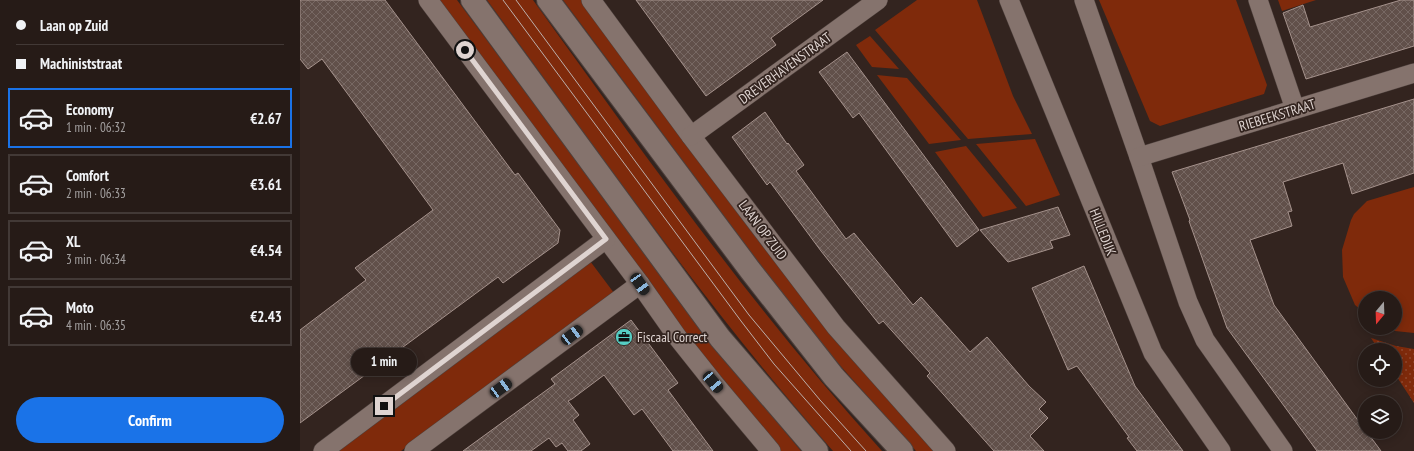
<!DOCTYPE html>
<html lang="en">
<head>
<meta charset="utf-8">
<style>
  body { margin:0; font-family:"PT Sans Narrow",sans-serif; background:#2e2420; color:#f1f3f6; height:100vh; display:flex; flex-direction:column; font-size:15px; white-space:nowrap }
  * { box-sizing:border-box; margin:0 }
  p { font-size:13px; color:#a4a1a1 }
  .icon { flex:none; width:22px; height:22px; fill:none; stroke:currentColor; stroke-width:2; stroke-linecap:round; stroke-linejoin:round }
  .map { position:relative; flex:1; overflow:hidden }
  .drawer { display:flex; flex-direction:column; background:#261b17; width:300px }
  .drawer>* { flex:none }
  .guide { display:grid; align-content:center; height:88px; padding:0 16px; background:#261b17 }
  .needle { width:26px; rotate:199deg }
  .controls { position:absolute; left:1058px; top:291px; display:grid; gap:8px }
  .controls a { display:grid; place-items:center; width:44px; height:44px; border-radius:50%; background:#261b17; box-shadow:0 2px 10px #0003,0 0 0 1px #423936; font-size:20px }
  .end { position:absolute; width:18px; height:18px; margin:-9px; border:5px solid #dfd4d1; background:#111; box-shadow:0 0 0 2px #111 }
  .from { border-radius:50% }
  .bubble { position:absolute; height:28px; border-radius:14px; background:#261b17; box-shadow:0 2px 10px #0003,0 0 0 1px #423936; font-size:13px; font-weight:700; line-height:28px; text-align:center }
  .car { position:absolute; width:12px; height:24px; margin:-12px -6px; border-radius:5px; box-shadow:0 0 3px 1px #0007; background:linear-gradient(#222 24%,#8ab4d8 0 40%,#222 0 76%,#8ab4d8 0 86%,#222 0) }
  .guide b { display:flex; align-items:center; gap:14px; height:38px; font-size:15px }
  .guide b+b { border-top:1px solid #423936 }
  .guide i { width:10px; height:10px; background:#f1f3f6 }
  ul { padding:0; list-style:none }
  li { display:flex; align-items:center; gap:12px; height:60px; margin:0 8px 6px; padding:0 8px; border:2px solid #423936; border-radius:0px }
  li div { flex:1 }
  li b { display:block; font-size:15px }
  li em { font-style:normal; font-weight:700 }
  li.current { border-color:#1a73e8 }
  li>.icon { width:36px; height:36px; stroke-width:1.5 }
  .action { display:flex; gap:8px; margin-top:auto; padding:8px 16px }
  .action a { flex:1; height:46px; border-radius:24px; background:#1a73e8; color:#fff; font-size:16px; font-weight:700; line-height:46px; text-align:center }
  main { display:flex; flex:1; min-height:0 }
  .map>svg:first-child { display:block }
</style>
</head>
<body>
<main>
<section class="drawer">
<div class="guide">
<b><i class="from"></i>Laan op Zuid</b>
<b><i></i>Machiniststraat</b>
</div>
<ul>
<li class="current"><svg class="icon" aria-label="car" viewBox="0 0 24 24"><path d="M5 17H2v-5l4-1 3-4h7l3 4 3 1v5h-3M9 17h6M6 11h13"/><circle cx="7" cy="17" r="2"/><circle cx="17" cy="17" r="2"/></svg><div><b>Economy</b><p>1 min · 06:32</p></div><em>€2.67</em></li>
<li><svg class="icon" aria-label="car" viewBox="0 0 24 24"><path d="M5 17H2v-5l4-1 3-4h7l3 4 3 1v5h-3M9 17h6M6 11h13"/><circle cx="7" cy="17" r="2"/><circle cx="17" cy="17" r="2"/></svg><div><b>Comfort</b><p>2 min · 06:33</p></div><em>€3.61</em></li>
<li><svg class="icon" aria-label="car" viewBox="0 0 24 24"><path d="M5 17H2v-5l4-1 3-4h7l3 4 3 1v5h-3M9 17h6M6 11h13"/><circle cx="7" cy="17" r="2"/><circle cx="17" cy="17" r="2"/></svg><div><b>XL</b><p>3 min · 06:34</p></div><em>€4.54</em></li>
<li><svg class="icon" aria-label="car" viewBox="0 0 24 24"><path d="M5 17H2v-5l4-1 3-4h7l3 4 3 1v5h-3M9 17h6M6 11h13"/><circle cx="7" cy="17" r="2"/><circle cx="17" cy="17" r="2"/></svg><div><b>Moto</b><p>4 min · 06:35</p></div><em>€2.43</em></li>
</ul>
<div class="action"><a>Confirm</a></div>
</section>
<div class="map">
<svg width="1114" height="451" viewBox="0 0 1114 451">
  <defs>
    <pattern id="park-dots" width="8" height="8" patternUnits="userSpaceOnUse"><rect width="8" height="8" fill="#7f2a0b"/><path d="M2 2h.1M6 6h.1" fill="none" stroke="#91482e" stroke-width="1.8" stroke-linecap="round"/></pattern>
    <pattern id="building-cross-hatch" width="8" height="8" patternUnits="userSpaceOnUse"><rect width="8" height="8" fill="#61504a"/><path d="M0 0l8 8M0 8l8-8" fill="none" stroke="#776863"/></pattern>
  </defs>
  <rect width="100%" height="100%" fill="#33241f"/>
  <g fill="#7f2a0b">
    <path d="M 136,0 L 157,0 L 411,342 L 501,451 L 477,451 L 427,389 Z"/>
    <path d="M 187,0 L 233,0 C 344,154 454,310 582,451 L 533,451 C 408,309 299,153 187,0 Z"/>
    <path d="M 263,0 L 282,0 L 638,451 L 616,451 L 529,353 L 474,283 Z"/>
    <path d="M 617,0 L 677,0 L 713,96 L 732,134 L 668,139 L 575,30 Z"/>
    <path d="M 799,0 L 936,0 L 967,85 L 964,94 L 860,126 L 850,121 Z"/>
    <path d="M 978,0 L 1016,0 L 982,11 Z"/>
    <path d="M 570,36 L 599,69 L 572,67 L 556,45 Z"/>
    <path d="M 577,75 L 607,78 L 661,140 L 629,144 Z"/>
    <path d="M 735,139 L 760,195 L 726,206 L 676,144 Z"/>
    <path d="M 666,146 L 717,208 L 683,217 L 635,152 Z"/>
    <path d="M 1114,187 L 1114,333 L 1095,331 L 1090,328 L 1095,328 L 1095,298 L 1065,298 L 1065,313 L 1055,305 L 1043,277 L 1042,250 L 1051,220 L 1054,214 L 1067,201 Z"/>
    <path d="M 290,261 L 314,293 L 101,451 L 32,451 Z"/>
  </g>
  <path fill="url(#park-dots)" d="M 1071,338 L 1096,346 L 1114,349 L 1114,403 L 1095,374 L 1095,350 L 1079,350 Z"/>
  <g fill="url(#building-cross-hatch)" stroke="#a5928c">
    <path d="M 0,0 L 85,0 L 215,175 L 218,173 L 260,230 L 258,243 L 203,283 L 198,277 L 0,423 L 0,330 L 66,280 L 55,268 L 133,210 L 22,59 L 8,69 L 0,59 Z"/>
    <path d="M 336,0 L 523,0 L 471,38 L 476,45 L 406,96 Z"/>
    <path d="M 1101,0 L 1114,0 L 1114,46 L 1006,79 L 983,13 L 1003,5 L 1010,27 Z"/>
    <path d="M 547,52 L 679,230 L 657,247 L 559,113 L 553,118 L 519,72 Z"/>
    <path d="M 1114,99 L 1114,173 L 1052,194 L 1043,163 L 983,182 L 992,211 L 988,212 L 992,226 L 950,240 L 974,305 L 1065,430 L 1065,432 L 1067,432 L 1081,451 L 1017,451 L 927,328 L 889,221 L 890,220 L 872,172 Z"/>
    <path d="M 465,112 L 487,144 L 488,143 L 504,165 L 496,171 L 546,239 L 554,233 L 613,305 L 621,297 L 670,352 L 687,337 L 729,386 L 746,402 L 739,409 L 748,418 L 730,436 L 744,451 L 694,451 L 627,376 L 630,373 L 583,321 L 579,324 L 521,251 L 470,182 L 467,185 L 432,137 Z"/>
    <path d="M 758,207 L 770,235 L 750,241 L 753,248 L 708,262 L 680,230 Z"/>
    <path d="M 784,266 L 835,386 L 883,451 L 837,451 L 827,438 L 829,437 L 777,366 L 768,370 L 732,288 Z"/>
    <path d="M 331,320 L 378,383 L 368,390 L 413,451 L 373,451 L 342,409 L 334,415 L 304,375 L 272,399 L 268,401 L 279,415 L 273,420 L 290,444 L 281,451 L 268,451 L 262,443 L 256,447 L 249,438 L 231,451 L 163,451 L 255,384 L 251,379 Z"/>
  </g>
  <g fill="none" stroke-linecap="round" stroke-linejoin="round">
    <defs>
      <g id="minor">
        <path d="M 128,0 L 340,284 L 378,338 L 413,382 L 471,451"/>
        <path d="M 291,0 L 391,136 L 536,327 L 646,451"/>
        <path d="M 709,0 L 853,353 L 921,451"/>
        <path d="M 784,0 L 839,157 L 888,302 L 905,340 L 983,451"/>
        <path d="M 958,0 L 995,109"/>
        <path d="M 391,136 L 578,0"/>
        <path d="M 839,157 L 1114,73"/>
        <path d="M 23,451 L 306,239"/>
        <path d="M 114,451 L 340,284"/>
      </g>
      <g id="secondary">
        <path d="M 172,0 L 420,338 L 517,451"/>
        <path d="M 248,0 L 450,270 L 534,377 L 602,451"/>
      </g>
    </defs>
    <use href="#minor" stroke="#4e413d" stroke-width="20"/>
    <use href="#secondary" stroke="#4e413d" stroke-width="24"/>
    <use href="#minor" stroke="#85736d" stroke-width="19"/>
    <use href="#secondary" stroke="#85736d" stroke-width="22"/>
    <g stroke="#bbafac" stroke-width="1">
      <path d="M 203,0 L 441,321 L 474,364 L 551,451"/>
      <path d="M 216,0 L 449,315 L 520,400 L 566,451"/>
    </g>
  </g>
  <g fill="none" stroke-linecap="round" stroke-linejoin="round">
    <path stroke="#dfd4d1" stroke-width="5" d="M 84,406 L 306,239 L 165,50"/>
  </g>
  <defs>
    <symbol id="office-disc" viewBox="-11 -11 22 22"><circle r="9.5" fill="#56cec4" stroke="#33241f"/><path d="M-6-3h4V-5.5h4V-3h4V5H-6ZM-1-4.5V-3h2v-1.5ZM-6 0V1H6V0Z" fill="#111"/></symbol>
  </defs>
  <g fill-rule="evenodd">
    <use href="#office-disc" x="314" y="327" width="20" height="20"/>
  </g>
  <g text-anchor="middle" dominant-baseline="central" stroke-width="3.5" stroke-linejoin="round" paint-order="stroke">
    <g font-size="14" fill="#dfd4d1" stroke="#33241f">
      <text transform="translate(485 68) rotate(-36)">DREVERHAVENSTRAAT</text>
      <text transform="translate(977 115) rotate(-17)">RIEBEEKSTRAAT</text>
      <text transform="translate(463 230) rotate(53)">LAAN OP ZUID</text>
      <text transform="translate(803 232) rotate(68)">HILLEDIJK</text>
    </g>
    <g font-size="14" fill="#dfd4d1" stroke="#33241f" text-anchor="start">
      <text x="337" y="337">Fiscaal Correct</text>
    </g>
  </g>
</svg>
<div class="controls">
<a><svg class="needle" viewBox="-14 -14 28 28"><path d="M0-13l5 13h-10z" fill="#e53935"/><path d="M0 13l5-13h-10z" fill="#a4a1a1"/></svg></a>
<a><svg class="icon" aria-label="locate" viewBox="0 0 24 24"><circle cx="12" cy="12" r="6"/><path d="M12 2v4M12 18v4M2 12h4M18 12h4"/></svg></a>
<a><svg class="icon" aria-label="layers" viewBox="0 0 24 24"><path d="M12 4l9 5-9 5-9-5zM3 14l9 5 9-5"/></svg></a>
</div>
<i class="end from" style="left:165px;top:50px"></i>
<i class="end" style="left:84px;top:406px"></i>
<div class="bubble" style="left:51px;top:348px;width:66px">1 min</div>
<i class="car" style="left:340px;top:284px;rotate:145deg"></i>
<i class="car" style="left:272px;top:335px;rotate:53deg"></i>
<i class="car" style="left:413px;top:382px;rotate:140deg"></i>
<i class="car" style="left:201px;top:388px;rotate:54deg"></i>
</div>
</main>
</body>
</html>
